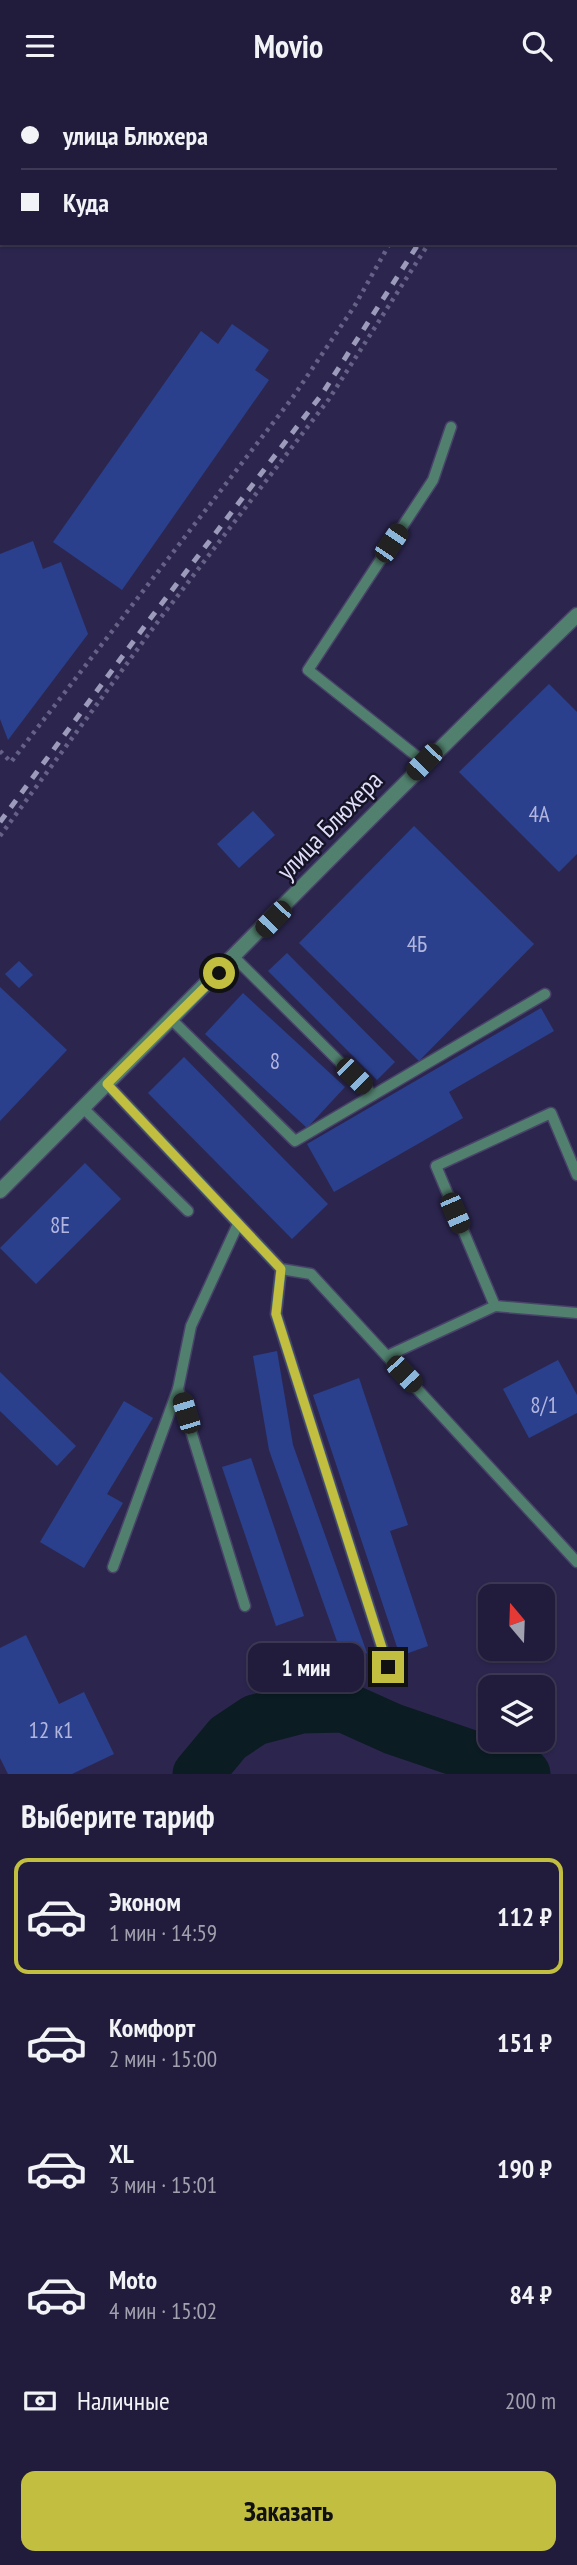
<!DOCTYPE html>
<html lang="ru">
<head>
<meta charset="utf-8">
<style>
  body { margin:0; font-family:"PT Sans Narrow",sans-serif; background:#292542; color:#f1f3f6; height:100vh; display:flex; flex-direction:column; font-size:26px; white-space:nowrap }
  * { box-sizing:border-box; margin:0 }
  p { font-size:23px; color:#a2a1af }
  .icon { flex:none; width:38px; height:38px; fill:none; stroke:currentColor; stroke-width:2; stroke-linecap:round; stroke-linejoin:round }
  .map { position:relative; height:1683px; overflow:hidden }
  .details { display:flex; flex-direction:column; background:#211c3b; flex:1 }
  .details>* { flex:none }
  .top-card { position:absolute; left:0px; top:0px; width:578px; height:154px; box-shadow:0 2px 5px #0004,0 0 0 2px #3e3a55; display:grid; align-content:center; height:154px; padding:0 21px; background:#211c3b }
  .needle { width:46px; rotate:341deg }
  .tools { position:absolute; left:478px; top:1493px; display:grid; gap:14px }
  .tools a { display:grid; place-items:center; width:77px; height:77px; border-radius:14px; background:#211c3b; box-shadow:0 2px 5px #0004,0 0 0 2px #3e3a55; font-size:35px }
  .end { position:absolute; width:32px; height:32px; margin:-16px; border:9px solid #c1be40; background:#111; box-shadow:0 0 0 4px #111 }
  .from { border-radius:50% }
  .bubble { position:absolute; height:49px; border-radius:14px; background:#211c3b; box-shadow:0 2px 5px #0004,0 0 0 2px #3e3a55; font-size:23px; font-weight:800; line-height:49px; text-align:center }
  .car { position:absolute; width:21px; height:42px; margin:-21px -10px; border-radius:9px; box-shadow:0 0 5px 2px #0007; background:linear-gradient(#222 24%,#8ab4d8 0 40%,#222 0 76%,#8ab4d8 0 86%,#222 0) }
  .top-card b { display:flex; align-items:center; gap:24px; height:66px; font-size:26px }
  .top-card b+b { border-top:2px solid #3e3a55 }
  .top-card i { width:18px; height:18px; background:#f1f3f6 }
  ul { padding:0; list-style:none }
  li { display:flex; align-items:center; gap:21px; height:116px; margin:0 14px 10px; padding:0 7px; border:4px solid transparent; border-radius:14px }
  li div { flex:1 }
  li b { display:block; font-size:26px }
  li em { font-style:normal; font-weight:800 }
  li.current { border-color:#c1be40 }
  li>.icon { width:63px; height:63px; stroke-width:1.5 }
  h2 { padding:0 21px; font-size:32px; line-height:84px }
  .pay { display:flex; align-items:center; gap:18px; height:77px; padding:0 21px; font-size:26px }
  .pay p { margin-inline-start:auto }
  .cta { display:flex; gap:14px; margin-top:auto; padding:14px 21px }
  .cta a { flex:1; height:80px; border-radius:14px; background:#c1be40; color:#111; font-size:28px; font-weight:800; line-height:80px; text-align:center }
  header { display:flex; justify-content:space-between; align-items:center; height:91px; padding:0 21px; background:#211c3b; font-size:32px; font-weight:800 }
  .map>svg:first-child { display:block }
</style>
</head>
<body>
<header><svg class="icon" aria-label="menu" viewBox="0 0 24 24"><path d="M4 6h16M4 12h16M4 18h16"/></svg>Movio<svg class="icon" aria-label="search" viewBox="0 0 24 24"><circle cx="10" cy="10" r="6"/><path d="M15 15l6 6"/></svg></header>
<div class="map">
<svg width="577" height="1683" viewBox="0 0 577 1683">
  <rect width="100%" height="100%" fill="#2c264f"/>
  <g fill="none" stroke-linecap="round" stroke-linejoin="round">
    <path stroke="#0b1c23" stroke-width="51" d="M 198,1683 L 228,1647 L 255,1629 L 301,1617 L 344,1616 L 393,1638 L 525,1683"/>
  </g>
  <g fill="#2a408d">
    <path d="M 232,233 L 269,259 L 255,279 L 269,289 L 122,499 L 53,451 L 201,240 L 218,253 Z"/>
    <path d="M 33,450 L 43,478 L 61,471 L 88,543 L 8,649 L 0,628 L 0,463 Z"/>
    <path d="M 549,593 L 577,621 L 577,763 L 559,781 L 459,681 Z"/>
    <path d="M 253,720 L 275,744 L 239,777 L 217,753 Z"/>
    <path d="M 414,735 L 534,853 L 419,970 L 299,852 Z"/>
    <path d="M 287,862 L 395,971 L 377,989 L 268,880 Z"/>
    <path d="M 19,870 L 33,884 L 19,897 L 5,883 Z"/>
    <path d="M 0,896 L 67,959 L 0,1030 Z"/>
    <path d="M 243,902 L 345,996 L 307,1037 L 205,943 Z"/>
    <path d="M 541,917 L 554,940 L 449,1001 L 463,1027 L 334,1101 L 307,1053 Z"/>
    <path d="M 184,966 L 328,1113 L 292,1148 L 148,1002 Z"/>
    <path d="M 85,1072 L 121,1108 L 36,1193 L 0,1157 Z"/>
    <path d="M 277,1260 L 293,1354 L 367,1562 L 344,1570 L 269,1359 L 253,1265 Z"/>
    <path d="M 558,1269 L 577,1304 L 577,1322 L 529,1347 L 503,1298 Z"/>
    <path d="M 0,1281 L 76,1355 L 57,1375 L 0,1320 Z"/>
    <path d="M 359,1287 L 408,1434 L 390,1440 L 428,1555 L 400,1565 L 313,1304 Z"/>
    <path d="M 124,1310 L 153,1327 L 107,1403 L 123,1412 L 84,1477 L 40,1451 Z"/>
    <path d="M 251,1367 L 304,1525 L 276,1535 L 222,1376 Z"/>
    <path d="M 26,1544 L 59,1613 L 84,1601 L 114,1663 L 72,1683 L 8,1683 L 0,1667 L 0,1557 Z"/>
  </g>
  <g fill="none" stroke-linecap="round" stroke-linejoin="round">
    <defs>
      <g id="lane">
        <path d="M 424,671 L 308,579 L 433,389 L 451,336"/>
        <path d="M 235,867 L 373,1004"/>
        <path d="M 172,929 L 295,1050 L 545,903"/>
        <path d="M 107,993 L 281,1178 L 276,1223 L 388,1576"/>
        <path d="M 83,1017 L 188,1120"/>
        <path d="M 281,1178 L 311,1183 L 577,1471"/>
        <path d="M 495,1215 L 577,1222"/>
        <path d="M 387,1265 L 495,1215 L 436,1075 L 551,1022 L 577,1084"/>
        <path d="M 178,1298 L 245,1515"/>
        <path d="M 113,1476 L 178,1298 L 191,1235 L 238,1133"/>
      </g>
      <g id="street">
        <path d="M 39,2 L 43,0"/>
        <path d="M 0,17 L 2,16"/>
        <path d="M 0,1100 C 192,908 381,713 577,524"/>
      </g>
    </defs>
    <use href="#lane" stroke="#49436a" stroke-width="13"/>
    <use href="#street" stroke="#49436a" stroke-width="17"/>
    <g stroke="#666186" stroke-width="4.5" stroke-dasharray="3.5 5" stroke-linecap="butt">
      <path d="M 464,2 L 465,0"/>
      <path d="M 513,2 L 514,0"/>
      <path d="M 0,660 L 11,671 L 293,306 L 354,216 L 390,152"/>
      <path d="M 0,745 L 159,529 L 329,308 L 429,152"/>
    </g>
    <use href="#lane" stroke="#51806e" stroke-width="10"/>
    <use href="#street" stroke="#51806e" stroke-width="14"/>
    <g stroke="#9d9bbb" stroke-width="5" stroke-dasharray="9 9" stroke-linecap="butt">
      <path d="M 504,2 L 505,0"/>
      <path d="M 0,731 L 153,524 L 322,303 L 419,152"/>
    </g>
  </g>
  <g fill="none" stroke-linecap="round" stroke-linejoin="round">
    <path stroke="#c1be40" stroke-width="9" d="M 219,882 L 107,993 L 281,1178 L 276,1223 L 388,1576"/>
  </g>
  <g text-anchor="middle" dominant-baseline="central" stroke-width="5" stroke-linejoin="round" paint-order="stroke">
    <g font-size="23" fill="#b2b6de">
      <text x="539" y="722">4А</text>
      <text x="417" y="852">4Б</text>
      <text x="275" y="969">8</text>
      <text x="60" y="1133">8Е</text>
      <text x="544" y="1313">8/1</text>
      <text x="51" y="1638">12 к1</text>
    </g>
    <g font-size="26" fill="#dfdef9" stroke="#151325">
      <text transform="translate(329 734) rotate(-46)">улица Блюхера</text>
    </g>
  </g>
</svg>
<div class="tools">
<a><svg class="needle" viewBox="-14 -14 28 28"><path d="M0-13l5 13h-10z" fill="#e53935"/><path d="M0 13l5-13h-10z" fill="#a2a1af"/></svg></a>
<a><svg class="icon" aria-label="layers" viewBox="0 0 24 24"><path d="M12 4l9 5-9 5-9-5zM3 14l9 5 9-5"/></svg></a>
</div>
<i class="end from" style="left:219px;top:882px"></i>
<i class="end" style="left:388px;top:1576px"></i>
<div class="bubble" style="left:248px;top:1552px;width:116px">1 мин</div>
<i class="car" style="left:391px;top:452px;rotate:34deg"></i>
<i class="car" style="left:424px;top:671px;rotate:224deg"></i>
<i class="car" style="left:273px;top:828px;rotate:224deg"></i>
<i class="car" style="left:354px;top:985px;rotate:135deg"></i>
<i class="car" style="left:455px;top:1122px;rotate:157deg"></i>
<i class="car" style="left:404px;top:1283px;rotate:137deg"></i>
<i class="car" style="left:186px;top:1322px;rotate:343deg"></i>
<div class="top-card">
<b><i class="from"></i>улица Блюхера</b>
<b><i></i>Куда</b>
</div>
</div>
<section class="details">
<h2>Выберите тариф</h2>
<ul>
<li class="current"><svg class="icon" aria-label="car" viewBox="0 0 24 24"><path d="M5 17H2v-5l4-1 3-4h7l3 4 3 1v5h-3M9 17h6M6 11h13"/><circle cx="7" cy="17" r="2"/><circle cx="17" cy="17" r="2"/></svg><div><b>Эконом</b><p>1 мин · 14:59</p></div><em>112 ₽</em></li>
<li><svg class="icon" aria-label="car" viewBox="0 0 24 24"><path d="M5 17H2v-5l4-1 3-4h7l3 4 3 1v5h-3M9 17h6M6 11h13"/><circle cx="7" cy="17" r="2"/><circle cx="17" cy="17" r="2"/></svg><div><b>Комфорт</b><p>2 мин · 15:00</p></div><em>151 ₽</em></li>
<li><svg class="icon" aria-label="car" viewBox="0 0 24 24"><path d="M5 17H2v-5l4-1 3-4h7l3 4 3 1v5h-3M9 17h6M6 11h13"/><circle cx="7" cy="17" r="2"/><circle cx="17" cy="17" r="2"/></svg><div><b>XL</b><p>3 мин · 15:01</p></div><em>190 ₽</em></li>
<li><svg class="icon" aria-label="car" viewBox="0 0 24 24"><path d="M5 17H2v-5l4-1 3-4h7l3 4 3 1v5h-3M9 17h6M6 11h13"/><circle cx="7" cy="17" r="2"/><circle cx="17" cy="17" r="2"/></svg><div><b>Moto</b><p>4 мин · 15:02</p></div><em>84 ₽</em></li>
</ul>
<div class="pay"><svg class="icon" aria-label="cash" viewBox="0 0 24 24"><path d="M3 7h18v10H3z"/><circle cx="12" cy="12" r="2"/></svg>Наличные<p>200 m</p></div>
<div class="cta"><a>Заказать</a></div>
</section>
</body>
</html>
